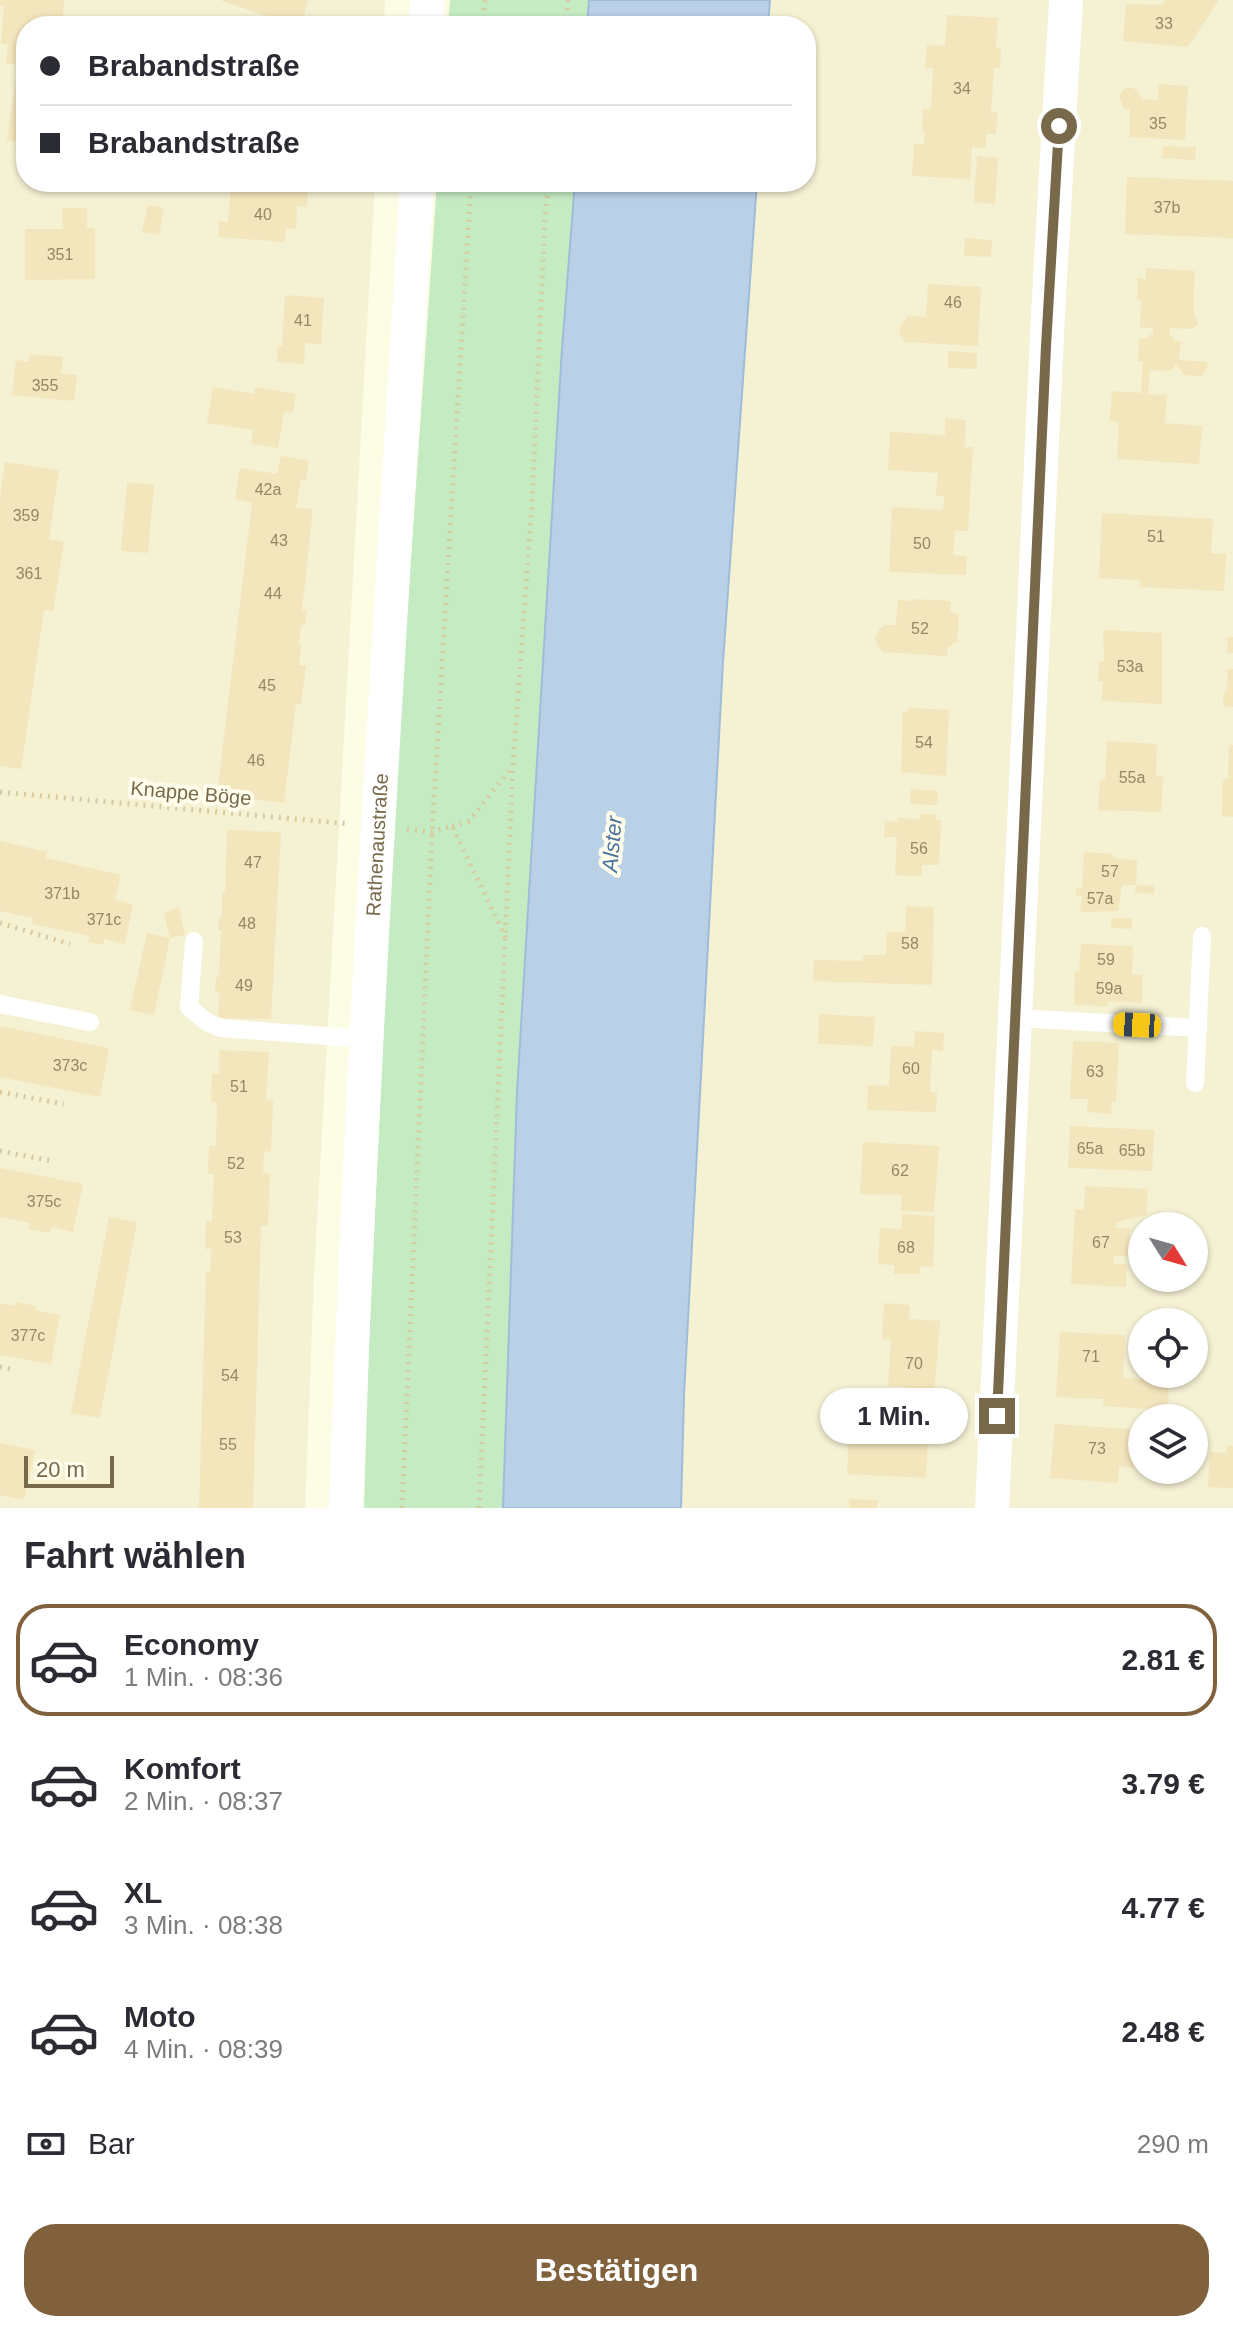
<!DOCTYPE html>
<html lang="de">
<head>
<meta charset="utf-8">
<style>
  body { margin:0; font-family:Arial,sans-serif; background:#f7f7f7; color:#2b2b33; height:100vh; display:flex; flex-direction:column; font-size:30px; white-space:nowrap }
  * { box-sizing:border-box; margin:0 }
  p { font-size:26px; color:#7c7c81 }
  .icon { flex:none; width:44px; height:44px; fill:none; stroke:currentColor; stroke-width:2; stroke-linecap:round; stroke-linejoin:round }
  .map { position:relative; height:1508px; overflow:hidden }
  .details { display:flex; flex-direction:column; background:#fff; flex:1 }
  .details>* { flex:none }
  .guide { position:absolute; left:16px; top:16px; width:800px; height:176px; border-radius:32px; box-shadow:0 2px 6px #0004; display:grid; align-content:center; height:176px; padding:0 24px; background:#fff }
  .needle { width:52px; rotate:127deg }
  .tools { position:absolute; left:1128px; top:1212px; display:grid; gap:16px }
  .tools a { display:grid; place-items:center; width:80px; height:80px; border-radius:50%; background:#fff; box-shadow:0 2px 6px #0004; font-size:40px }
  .scale { position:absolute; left:24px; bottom:20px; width:90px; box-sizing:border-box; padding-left:8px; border:4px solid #776949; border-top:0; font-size:22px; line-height:28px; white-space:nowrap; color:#776949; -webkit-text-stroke:6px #fffeec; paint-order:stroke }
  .end { position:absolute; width:36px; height:36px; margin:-18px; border:10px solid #776949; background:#fff; box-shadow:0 0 0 4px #fff }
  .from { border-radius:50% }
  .bubble { position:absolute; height:56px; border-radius:28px; background:#fff; box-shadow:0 2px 6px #0004; font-size:26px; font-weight:700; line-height:56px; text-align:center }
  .car { position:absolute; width:24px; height:48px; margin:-24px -12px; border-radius:10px; box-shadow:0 0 6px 2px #0007; background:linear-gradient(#f5c518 24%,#345 0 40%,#f5c518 0 76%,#345 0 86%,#f5c518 0) }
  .guide b { display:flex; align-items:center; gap:28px; height:76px; font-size:30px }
  .guide b+b { border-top:2px solid #e1e1e2 }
  .guide i { width:20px; height:20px; background:#2b2b33 }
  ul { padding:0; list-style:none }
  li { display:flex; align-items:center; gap:24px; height:112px; margin:0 16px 12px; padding:0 8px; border:4px solid transparent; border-radius:32px }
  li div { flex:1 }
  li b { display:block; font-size:30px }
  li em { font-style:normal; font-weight:700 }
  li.on { border-color:#81613c }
  li>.icon { width:72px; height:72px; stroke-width:1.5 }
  h2 { padding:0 24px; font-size:36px; line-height:96px }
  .pay { display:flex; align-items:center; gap:20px; height:88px; padding:0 24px; font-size:30px }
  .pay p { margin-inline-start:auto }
  .cta { display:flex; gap:16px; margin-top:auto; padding:16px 24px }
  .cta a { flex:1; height:92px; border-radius:32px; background:#81613c; color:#fff; font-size:32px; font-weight:700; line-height:92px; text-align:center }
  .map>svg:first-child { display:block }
</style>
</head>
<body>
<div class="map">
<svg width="1233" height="1508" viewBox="0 0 1233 1508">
  <rect width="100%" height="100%" fill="#fdfce5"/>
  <g fill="#f5f1d3" fill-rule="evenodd">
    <path d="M 0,0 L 385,0 L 384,26 L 26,26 L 26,182 L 375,182 L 314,1275 L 305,1508 L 0,1508 Z"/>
    <path d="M 770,0 L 1233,0 L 1233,1508 L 681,1508 L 684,1395 L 723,662 L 757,182 L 806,182 L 806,26 L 768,26 ZM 1142,1226 L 1194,1226 L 1194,1278 L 1142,1278 ZM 1142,1322 L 1194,1322 L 1194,1374 L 1142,1374 ZM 1142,1418 L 1194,1418 L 1194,1470 L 1142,1470 Z"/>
  </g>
  <g fill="#c5ebc3">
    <path d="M 450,0 L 589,0 L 587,26 L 448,26 Z"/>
    <path d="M 437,182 L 575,182 L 562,349 L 517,1092 L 503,1508 L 364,1508 L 369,1342 L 394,804 Z"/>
  </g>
  <g fill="#b9d0e7" stroke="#9fbcd9" stroke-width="2">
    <path d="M 589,0 L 770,0 L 768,26 L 587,26 Z"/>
    <path d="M 575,182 L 757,182 L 723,662 L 684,1395 L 681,1508 L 503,1508 L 517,1092 L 562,349 Z"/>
  </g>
  <g fill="#f3e5bc">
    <path d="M 0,0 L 64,0 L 62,26 L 26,26 L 26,143 L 7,140 L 18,65 L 6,63 L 8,44 L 1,44 L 4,6 L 0,5 Z"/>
    <path d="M 220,0 L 308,0 L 303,20 L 323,26 L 265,26 L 266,16 Z"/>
    <path d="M 1165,0 L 1219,0 L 1188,47 L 1123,41 L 1126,4 L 1162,5 Z"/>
    <path d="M 947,15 L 998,18 L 996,48 L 1001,48 L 1000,68 L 994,68 L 991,112 L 998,113 L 996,134 L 986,134 L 986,148 L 972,147 L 970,179 L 912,176 L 914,144 L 924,144 L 925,131 L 922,130 L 923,109 L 931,109 L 933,68 L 925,68 L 927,45 L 945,46 Z"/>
    <path d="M 1159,84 L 1188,86 L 1185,140 L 1129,137 L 1130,109 L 1124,109 L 1119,96 L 1123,90 L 1130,87 L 1137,90 L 1142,99 L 1158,100 Z"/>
    <path d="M 1163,146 L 1196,147 L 1195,160 L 1162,158 Z"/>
    <path d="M 977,156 L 998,158 L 995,204 L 974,202 Z"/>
    <path d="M 1127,177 L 1233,181 L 1233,238 L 1125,234 Z"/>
    <path d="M 238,182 L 308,184 L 307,207 L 297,206 L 296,229 L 286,228 L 285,242 L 218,237 L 219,221 L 228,222 L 231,184 L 238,184 Z"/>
    <path d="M 148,205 L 164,208 L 159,235 L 142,232 Z"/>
    <path d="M 62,208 L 87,208 L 87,228 L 95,228 L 95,279 L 25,280 L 25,229 L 63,229 Z"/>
    <path d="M 965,238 L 992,240 L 991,257 L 964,256 Z"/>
    <path d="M 1146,268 L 1195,271 L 1193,308 L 1198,325 L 1192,329 L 1170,328 L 1169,334 L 1176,341 L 1181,341 L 1179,360 L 1208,362 L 1207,368 L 1202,376 L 1184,375 L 1176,364 L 1170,371 L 1150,370 L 1148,394 L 1167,395 L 1165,423 L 1202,426 L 1199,464 L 1117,459 L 1119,422 L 1110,421 L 1112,391 L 1141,393 L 1143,362 L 1138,361 L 1139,338 L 1145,339 L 1153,333 L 1153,328 L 1140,327 L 1141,301 L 1137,300 L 1138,278 L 1146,279 Z"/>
    <path d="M 928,284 L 981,287 L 978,346 L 906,342 L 901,337 L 899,329 L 908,316 L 926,317 Z"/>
    <path d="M 285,295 L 324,298 L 321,344 L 305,343 L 304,364 L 277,362 L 278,346 L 282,346 Z"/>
    <path d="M 948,351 L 977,353 L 977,369 L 948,368 Z"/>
    <path d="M 30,354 L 63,357 L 61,374 L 77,375 L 74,401 L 12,395 L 16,360 L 29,362 Z"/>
    <path d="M 213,387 L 254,394 L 255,387 L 296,394 L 293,413 L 284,412 L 278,448 L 251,444 L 253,430 L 207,423 Z"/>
    <path d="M 945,418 L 966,420 L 965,447 L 973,447 L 968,531 L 955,531 L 953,555 L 967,556 L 966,575 L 889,572 L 892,507 L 943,510 L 944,496 L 936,496 L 938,473 L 888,470 L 890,432 L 945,435 Z"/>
    <path d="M 281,456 L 309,461 L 306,480 L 301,479 L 296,508 L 313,509 L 302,610 L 306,610 L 305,625 L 301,625 L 299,645 L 301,646 L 299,665 L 306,666 L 301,704 L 296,704 L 284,803 L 217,795 L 252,503 L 235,499 L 240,468 L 277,474 Z"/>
    <path d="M 5,462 L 59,470 L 49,539 L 64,542 L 53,611 L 44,610 L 21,769 L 0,766 L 0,498 Z"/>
    <path d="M 127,482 L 154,485 L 148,553 L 121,551 Z"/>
    <path d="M 1102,513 L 1213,519 L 1211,553 L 1226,554 L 1224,591 L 1140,587 L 1140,580 L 1099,578 Z"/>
    <path d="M 913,599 L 951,601 L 950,612 L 959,615 L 957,643 L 953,642 L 952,647 L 948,646 L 947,656 L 883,652 L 878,646 L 875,638 L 879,630 L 885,625 L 896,625 L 898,600 L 913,601 Z"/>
    <path d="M 1103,630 L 1162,633 L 1162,704 L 1102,701 L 1103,682 L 1098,681 L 1099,662 L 1104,661 Z"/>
    <path d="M 1228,637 L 1233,637 L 1233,653 L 1227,653 Z"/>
    <path d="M 1228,669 L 1233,669 L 1233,707 L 1223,706 L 1224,691 L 1227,692 Z"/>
    <path d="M 908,708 L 949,710 L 946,776 L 901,772 L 903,712 L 908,712 Z"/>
    <path d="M 1107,741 L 1157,744 L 1156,776 L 1163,777 L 1161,812 L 1098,810 L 1100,779 L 1105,780 Z"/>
    <path d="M 1229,745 L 1233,745 L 1233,817 L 1222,816 L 1223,779 L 1228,779 Z"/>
    <path d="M 911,789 L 938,791 L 937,805 L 910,804 Z"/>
    <path d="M 920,814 L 936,815 L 936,820 L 941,820 L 939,865 L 922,865 L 922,876 L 895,875 L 897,837 L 884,837 L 885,821 L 897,822 L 898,818 L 920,819 Z"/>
    <path d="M 227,830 L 281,832 L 271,1019 L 218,1018 L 219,993 L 215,993 L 216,977 L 219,977 L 221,930 L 218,930 L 219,917 L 222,917 L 222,892 L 225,892 Z"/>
    <path d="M 0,841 L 47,852 L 46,858 L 121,875 L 115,900 L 133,904 L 125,944 L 104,939 L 103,945 L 88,942 L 90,936 L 32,924 L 33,918 L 0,911 Z"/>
    <path d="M 1084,852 L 1113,854 L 1113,858 L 1137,860 L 1136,885 L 1154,886 L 1154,894 L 1135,893 L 1136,885 L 1122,885 L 1118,911 L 1080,912 L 1082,896 L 1076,895 L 1076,887 L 1082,888 Z"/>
    <path d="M 906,906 L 934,907 L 932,985 L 813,981 L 814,960 L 863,961 L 863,955 L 886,955 L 887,932 L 905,932 Z"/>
    <path d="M 179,908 L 185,935 L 170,938 L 154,1015 L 130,1010 L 147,933 L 170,938 L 164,912 Z"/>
    <path d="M 1111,918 L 1132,918 L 1132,929 L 1111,928 Z"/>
    <path d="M 1081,944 L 1133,946 L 1132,974 L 1143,975 L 1142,1003 L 1109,1001 L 1107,1006 L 1074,1005 L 1075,970 L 1079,972 Z"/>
    <path d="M 819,1014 L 875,1017 L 873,1046 L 818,1044 Z"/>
    <path d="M 0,1026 L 109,1048 L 100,1097 L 0,1077 Z"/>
    <path d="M 915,1031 L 944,1033 L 943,1051 L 932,1050 L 930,1092 L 937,1093 L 936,1112 L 867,1110 L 868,1085 L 889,1086 L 891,1046 L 914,1047 Z"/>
    <path d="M 1073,1041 L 1119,1043 L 1116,1102 L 1112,1101 L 1111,1114 L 1087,1112 L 1088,1099 L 1070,1099 Z"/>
    <path d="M 219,1050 L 269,1052 L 266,1099 L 273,1100 L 271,1152 L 264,1151 L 263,1173 L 270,1174 L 268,1226 L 261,1226 L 253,1508 L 199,1508 L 206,1272 L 210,1272 L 211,1249 L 205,1249 L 206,1221 L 212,1221 L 214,1174 L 208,1174 L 209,1146 L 216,1146 L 217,1103 L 211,1102 L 212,1073 L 219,1074 Z"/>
    <path d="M 1070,1126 L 1154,1130 L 1152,1171 L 1068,1168 Z"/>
    <path d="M 863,1142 L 939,1146 L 934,1212 L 901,1211 L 902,1195 L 860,1194 Z"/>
    <path d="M 0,1168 L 83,1184 L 73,1232 L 51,1227 L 50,1233 L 28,1229 L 30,1223 L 0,1217 Z"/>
    <path d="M 1085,1186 L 1148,1189 L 1146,1215 L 1117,1222 L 1116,1228 L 1130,1228 L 1128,1256 L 1114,1256 L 1113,1264 L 1127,1264 L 1126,1287 L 1071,1284 L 1075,1209 L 1084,1210 Z"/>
    <path d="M 902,1214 L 935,1216 L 933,1267 L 920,1266 L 920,1274 L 894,1274 L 894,1265 L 878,1264 L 880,1228 L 902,1229 Z"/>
    <path d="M 109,1217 L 137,1222 L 100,1418 L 71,1413 Z"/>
    <path d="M 16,1302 L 36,1306 L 35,1310 L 60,1315 L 51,1364 L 0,1355 L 0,1303 L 15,1306 Z"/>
    <path d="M 884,1303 L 910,1305 L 909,1319 L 940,1321 L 933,1407 L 905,1405 L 906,1387 L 888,1386 L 891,1340 L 882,1339 Z"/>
    <path d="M 1060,1332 L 1125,1335 L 1123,1378 L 1169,1380 L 1168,1410 L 1103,1406 L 1104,1399 L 1056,1397 Z"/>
    <path d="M 858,1415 L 929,1418 L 926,1478 L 847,1474 L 850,1418 L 858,1419 Z"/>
    <path d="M 1055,1424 L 1142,1430 L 1142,1468 L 1119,1466 L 1118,1483 L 1050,1478 Z"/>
    <path d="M 0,1443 L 35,1450 L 24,1500 L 0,1495 Z"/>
    <path d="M 1227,1446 L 1233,1446 L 1233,1488 L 1208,1487 L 1210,1452 L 1226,1453 Z"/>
    <path d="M 849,1499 L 878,1500 L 877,1508 L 849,1508 Z"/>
  </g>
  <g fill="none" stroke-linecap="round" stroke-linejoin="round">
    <g stroke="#d8c99f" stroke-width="5" stroke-dasharray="2 6" stroke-linecap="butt">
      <path d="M 482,26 L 485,0"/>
      <path d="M 566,26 L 568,0"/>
      <path d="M 0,792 L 350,824"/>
      <path d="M 452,826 L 469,821 L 512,767"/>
      <path d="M 407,829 L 432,832 L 452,826 L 506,938"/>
      <path d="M 0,923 L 70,944"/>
      <path d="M 0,1092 L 64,1104"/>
      <path d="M 0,1151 L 52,1161"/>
      <path d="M 0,1367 L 11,1369"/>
      <path d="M 402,1508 L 432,832 L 471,182"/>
      <path d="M 479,1508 L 513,765 L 532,503 L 545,217 L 549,182"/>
    </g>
    <g stroke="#fff" stroke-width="18">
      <path d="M 194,941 L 189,1007 L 205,1021 L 221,1028 L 367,1039"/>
      <path d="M 0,1004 L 90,1022"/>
      <path d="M 1016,1018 L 1198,1028"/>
      <path d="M 1195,1083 L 1202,936"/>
    </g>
    <g stroke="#fff" stroke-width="34">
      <path d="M 426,26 L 427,0"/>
      <path id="s1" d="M 346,1508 C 361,1066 390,624 417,182"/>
      <path d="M 992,1508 L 1048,314 L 1066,0"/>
    </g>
  </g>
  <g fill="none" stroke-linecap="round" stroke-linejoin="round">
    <path stroke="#776949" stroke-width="10" d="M 997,1416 L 1046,346 L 1059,126"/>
  </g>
  <g text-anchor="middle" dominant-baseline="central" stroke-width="8" stroke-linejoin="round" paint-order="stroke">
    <g font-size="16" fill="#968866">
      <text x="1164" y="23">33</text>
      <text x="962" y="88">34</text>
      <text x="1158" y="123">35</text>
      <text x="1167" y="207">37b</text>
      <text x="263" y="214">40</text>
      <text x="60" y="254">351</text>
      <text x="953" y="302">46</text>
      <text x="303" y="320">41</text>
      <text x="45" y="385">355</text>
      <text x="268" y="489">42a</text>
      <text x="26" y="515">359</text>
      <text x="1156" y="536">51</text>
      <text x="279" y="540">43</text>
      <text x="922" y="543">50</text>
      <text x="29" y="573">361</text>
      <text x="273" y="593">44</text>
      <text x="920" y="628">52</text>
      <text x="1130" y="666">53a</text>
      <text x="267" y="685">45</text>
      <text x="924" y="742">54</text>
      <text x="256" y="760">46</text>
      <text x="1132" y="777">55a</text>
      <text x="919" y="848">56</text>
      <text x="253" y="862">47</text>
      <text x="1110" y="871">57</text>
      <text x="62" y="893">371b</text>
      <text x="1100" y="898">57a</text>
      <text x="104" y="919">371c</text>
      <text x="247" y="923">48</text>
      <text x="910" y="943">58</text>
      <text x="1106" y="959">59</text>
      <text x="244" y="985">49</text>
      <text x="1109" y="988">59a</text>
      <text x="70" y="1065">373c</text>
      <text x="911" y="1068">60</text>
      <text x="1095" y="1071">63</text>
      <text x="239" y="1086">51</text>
      <text x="1090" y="1148">65a</text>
      <text x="1132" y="1150">65b</text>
      <text x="236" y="1163">52</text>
      <text x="900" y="1170">62</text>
      <text x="44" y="1201">375c</text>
      <text x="233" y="1237">53</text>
      <text x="1101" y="1242">67</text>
      <text x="906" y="1247">68</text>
      <text x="28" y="1335">377c</text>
      <text x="1091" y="1356">71</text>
      <text x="914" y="1363">70</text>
      <text x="230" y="1375">54</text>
      <text x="228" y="1444">55</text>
      <text x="1097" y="1448">73</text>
    </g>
    <g font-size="20" fill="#776949" stroke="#fffeec">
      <text transform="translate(191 793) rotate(5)">Knappe Böge</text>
      <text stroke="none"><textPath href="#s1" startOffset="664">Rathenaustraße</textPath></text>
    </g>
    <g font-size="22" font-style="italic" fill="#4b74a0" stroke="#fffeec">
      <text transform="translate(612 844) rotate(-85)">Alster</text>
    </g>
  </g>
</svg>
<div class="tools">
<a><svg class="needle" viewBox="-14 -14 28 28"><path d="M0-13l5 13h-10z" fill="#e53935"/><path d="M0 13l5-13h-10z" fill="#7c7c81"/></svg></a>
<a><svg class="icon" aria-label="locate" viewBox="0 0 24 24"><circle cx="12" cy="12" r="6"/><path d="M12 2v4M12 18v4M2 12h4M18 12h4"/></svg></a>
<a><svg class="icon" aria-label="layers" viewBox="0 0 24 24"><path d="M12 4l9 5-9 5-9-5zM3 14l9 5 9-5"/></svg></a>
</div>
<div class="scale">20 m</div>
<i class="end from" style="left:1059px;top:126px"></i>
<i class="end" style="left:997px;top:1416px"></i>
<div class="bubble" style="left:820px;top:1388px;width:148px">1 Min.</div>
<i class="car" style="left:1137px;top:1025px;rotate:273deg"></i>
<div class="guide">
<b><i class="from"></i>Brabandstraße</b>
<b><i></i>Brabandstraße</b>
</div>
</div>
<section class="details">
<h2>Fahrt wählen</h2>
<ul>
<li class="on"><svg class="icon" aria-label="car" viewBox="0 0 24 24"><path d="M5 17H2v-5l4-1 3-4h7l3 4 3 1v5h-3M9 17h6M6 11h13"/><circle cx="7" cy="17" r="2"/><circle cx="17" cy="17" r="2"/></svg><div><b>Economy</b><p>1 Min. · 08:36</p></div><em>2.81 €</em></li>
<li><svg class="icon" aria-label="car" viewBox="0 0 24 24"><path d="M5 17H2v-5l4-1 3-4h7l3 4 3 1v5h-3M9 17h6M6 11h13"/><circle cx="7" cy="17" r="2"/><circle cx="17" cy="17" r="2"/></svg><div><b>Komfort</b><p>2 Min. · 08:37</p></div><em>3.79 €</em></li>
<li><svg class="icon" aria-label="car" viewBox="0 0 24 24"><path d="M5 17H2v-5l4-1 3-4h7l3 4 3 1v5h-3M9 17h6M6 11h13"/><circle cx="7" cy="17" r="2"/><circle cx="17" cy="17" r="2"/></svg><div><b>XL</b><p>3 Min. · 08:38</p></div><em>4.77 €</em></li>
<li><svg class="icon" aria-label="car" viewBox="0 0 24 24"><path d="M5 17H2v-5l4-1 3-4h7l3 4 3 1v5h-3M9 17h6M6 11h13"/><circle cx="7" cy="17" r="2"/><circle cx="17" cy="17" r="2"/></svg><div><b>Moto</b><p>4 Min. · 08:39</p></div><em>2.48 €</em></li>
</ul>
<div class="pay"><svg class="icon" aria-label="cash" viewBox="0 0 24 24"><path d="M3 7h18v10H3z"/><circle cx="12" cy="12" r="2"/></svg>Bar<p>290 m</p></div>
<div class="cta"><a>Bestätigen</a></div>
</section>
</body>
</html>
